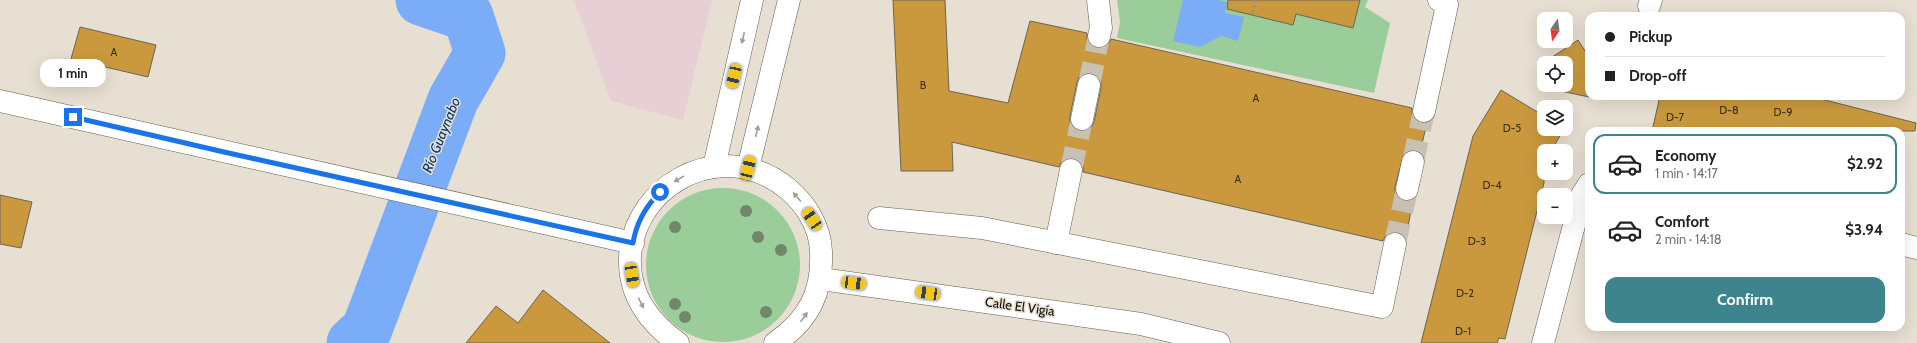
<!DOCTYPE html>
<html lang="en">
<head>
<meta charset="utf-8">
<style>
  body { margin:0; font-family:Cabin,sans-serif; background:#f6f6f6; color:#222; height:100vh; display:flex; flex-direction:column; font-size:15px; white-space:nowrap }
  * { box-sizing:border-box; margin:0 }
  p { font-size:13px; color:#767676 }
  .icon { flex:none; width:22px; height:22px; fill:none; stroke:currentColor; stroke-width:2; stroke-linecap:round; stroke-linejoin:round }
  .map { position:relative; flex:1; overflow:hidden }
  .drawer { position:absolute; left:1585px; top:127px; width:320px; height:204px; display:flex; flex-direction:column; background:#fff; border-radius:12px; box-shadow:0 4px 16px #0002 }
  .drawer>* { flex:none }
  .top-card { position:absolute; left:1585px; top:12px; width:320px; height:88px; border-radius:12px; box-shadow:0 4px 16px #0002; display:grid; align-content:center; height:88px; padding:0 20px; background:#fff }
  .needle { width:26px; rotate:194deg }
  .tools { position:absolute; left:1537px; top:12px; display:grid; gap:8px }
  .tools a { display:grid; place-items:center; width:36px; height:36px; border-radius:8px; background:#fff; box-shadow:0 4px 16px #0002; font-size:20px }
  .end { position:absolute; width:18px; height:18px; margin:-9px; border:5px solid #1a73e8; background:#fff; box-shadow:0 0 0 2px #fff }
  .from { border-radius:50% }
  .bubble { position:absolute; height:28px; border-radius:12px; background:#fff; box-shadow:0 4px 16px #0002; font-size:13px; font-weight:700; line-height:28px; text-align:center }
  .car { position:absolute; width:12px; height:24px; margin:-12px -6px; border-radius:5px; box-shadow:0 0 3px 1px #0007; background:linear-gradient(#f5c518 24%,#345 0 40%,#f5c518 0 76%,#345 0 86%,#f5c518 0) }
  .top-card b { display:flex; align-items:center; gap:14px; height:38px; font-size:15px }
  .top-card b+b { border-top:1px solid #e0e0e0 }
  .top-card i { width:10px; height:10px; background:#222 }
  ul { padding:7px 0 0; list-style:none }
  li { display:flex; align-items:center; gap:12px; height:60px; margin:0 8px 6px; padding:0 12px; border:2px solid transparent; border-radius:12px }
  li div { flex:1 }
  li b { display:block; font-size:15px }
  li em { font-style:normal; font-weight:700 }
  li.current { border-color:#3d848c }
  li>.icon { width:36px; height:36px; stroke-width:1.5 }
  .primary-button { display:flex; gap:8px; margin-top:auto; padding:8px 20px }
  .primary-button a { flex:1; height:46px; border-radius:12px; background:#3d848c; color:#fff; font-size:16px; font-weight:700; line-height:46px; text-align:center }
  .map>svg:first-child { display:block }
</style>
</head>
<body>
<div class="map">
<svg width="1917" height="343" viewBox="0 0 1917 343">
  <rect width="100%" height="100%" fill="#e7dfd1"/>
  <path fill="#e8ced5" d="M 574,0 L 712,0 L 683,120 L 611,101 Z"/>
  <g fill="#9bcd9b">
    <path d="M 1117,0 L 1368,0 L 1365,7 L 1390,23 L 1374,93 L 1117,38 L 1120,22 Z"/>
    <circle cx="723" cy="265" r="77"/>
  </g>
  <path fill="#7aacf7" d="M 1183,0 L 1217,0 L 1227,2 L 1225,13 L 1244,17 L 1238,41 L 1221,36 L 1200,47 L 1173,41 Z"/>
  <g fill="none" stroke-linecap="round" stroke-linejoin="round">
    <path stroke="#7aacf7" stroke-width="51" d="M 352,343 L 367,329 L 453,100 L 480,53 L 468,16 L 421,0"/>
  </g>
  <g fill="#ca993e" stroke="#6a6356" fill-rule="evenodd">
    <path d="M 893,0 L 945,0 L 949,91 L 1008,103 L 1030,21 L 1087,33 L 1087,39 L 1090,45 L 1096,48 L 1102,48 L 1108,45 L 1111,39 L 1412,108 L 1412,114 L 1415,120 L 1421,123 L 1427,123 L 1420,152 L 1410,150 L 1404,154 L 1395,186 L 1395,193 L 1399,198 L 1405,201 L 1413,199 L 1406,238 L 1398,232 L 1391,232 L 1386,235 L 1383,241 L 1083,172 L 1083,166 L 1080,161 L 1073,158 L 1067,158 L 1062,161 L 1059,167 L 952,142 L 953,171 L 901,171 ZM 1085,73 L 1091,73 L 1097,75 L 1101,81 L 1101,88 L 1094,122 L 1091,128 L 1086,131 L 1080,131 L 1073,128 L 1070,123 L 1070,116 L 1077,82 L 1079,77 Z"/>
    <path d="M 1228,0 L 1360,0 L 1353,28 L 1296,14 L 1293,25 L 1227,9 Z"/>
    <path d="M 80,27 L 156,45 L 148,77 L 71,59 Z"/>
    <path d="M 1578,40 L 1589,57 L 1589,97 L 1556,90 L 1553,85 L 1566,85 L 1566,63 L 1544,63 L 1544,71 L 1540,65 Z"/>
    <path d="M 1501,90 L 1544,116 L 1544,129 L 1564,129 L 1551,151 L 1544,151 L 1544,183 L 1505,339 L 1499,338 L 1497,343 L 1421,343 L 1473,136 Z"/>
    <path d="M 1660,96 L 1809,96 L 1916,123 L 1915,131 L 1652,131 Z"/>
    <path d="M 0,195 L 32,202 L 21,248 L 0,244 Z"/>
    <path d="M 543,290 L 610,343 L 466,343 L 496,306 L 518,323 Z"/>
  </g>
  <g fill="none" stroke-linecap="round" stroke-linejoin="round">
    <g stroke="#c7c0b3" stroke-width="22" stroke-dasharray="22 11" stroke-linecap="butt">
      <path d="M 1089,85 L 1099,36"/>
      <path d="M 1413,162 L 1424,111"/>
      <path d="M 1071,170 L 1082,119"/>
      <path d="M 1395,244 L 1407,189"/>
    </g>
    <defs>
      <g id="minor">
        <path d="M 1098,0 L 1101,28 L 1099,36"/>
        <path d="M 1649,6 L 1651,0"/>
        <path d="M 0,101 L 633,243"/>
        <path d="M 1424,111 L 1447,5 L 1439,0"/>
        <path d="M 1082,119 L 1089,85"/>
        <path d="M 714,167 L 752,0"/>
        <path d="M 748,168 L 789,0"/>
        <path d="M 1407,189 L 1413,162"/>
        <path d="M 879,218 L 982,228 L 1382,307 L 1395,244"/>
        <path d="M 1056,243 L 1071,170"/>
        <path d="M 1901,244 L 1917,248"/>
        <path d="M 821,279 L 1141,324 L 1219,343"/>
        <path d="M 678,343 C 661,331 646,316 637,296 C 611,234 660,168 725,166 C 748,166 770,174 788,189 C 806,204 820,227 821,251 C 823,292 809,320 775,343"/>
        <path d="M 1543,343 L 1582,195 L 1589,184"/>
      </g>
    </defs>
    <use href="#minor" stroke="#635d50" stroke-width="23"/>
    <path stroke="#989287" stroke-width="2.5" stroke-dasharray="4 2" stroke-linecap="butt" d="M 1252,14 L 1256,0"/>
    <use href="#minor" stroke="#fff" stroke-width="22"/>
  </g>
  <g fill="#708869">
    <circle cx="746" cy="211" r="6"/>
    <circle cx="675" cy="227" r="6"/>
    <circle cx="758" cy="237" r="6"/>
    <circle cx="781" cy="250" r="6"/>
    <circle cx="675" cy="304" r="6"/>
    <circle cx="766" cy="312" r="6"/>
    <circle cx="685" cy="317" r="6"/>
  </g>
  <defs><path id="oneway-solid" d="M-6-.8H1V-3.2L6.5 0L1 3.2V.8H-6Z"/></defs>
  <g fill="#9f9e9c">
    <use href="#oneway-solid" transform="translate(743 38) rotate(103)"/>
    <use href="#oneway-solid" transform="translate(757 131) rotate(-76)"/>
    <use href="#oneway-solid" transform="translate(679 179) rotate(149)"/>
    <use href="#oneway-solid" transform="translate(797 197) rotate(-131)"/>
    <use href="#oneway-solid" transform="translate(641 303) rotate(63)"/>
    <use href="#oneway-solid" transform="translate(804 317) rotate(-54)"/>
  </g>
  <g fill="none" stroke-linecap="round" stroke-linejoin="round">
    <path stroke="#1a73e8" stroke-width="5" d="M 73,117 L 224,152 L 633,243 C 636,224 646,206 660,192"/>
  </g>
  <g text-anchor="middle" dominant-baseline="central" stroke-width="3" stroke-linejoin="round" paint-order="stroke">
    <g font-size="11" fill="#3e3016">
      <text x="114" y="52">A</text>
      <text x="923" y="85">B</text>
      <text x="1256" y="98">A</text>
      <text x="1729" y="110">D-8</text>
      <text x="1783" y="112">D-9</text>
      <text x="1675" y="117">D-7</text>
      <text x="1512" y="128">D-5</text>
      <text x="1238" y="179">A</text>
      <text x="1492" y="185">D-4</text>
      <text x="1477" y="241">D-3</text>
      <text x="1465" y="293">D-2</text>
      <text x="1463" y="331">D-1</text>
    </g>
    <g font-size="13" fill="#100d08" stroke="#e7dfd1">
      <text transform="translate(1020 306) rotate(8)">Calle El Vigía</text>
    </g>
    <g font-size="14" font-style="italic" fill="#003171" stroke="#e7dfd1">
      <text transform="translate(441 135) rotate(-68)">Río Guaynabo</text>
    </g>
  </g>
</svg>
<div class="tools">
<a><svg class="needle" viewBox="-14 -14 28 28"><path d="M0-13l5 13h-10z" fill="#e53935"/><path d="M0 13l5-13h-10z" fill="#767676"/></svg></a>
<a><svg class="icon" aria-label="locate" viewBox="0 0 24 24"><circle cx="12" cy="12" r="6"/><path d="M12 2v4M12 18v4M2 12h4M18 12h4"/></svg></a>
<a><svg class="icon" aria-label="layers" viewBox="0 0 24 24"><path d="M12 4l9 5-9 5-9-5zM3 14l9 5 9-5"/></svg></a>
<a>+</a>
<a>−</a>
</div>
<i class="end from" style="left:660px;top:192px"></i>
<i class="end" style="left:73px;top:117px"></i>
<div class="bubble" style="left:40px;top:59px;width:66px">1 min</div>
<i class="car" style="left:734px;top:76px;rotate:193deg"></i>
<i class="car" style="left:748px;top:168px;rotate:14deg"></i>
<i class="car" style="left:812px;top:219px;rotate:326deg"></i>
<i class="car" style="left:632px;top:275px;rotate:171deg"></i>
<i class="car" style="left:854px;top:283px;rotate:97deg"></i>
<i class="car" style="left:928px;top:293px;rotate:278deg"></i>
<div class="top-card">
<b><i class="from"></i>Pickup</b>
<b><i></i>Drop-off</b>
</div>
<section class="drawer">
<ul>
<li class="current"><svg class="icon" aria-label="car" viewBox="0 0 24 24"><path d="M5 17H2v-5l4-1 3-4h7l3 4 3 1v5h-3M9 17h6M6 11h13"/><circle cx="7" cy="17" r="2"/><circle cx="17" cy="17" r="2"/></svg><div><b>Economy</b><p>1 min · 14:17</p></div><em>$2.92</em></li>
<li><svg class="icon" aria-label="car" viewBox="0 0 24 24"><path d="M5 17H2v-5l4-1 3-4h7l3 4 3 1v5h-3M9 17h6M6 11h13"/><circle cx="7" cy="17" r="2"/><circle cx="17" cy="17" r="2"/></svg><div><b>Comfort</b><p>2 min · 14:18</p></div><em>$3.94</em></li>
</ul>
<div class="primary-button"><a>Confirm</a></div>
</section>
</div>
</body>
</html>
